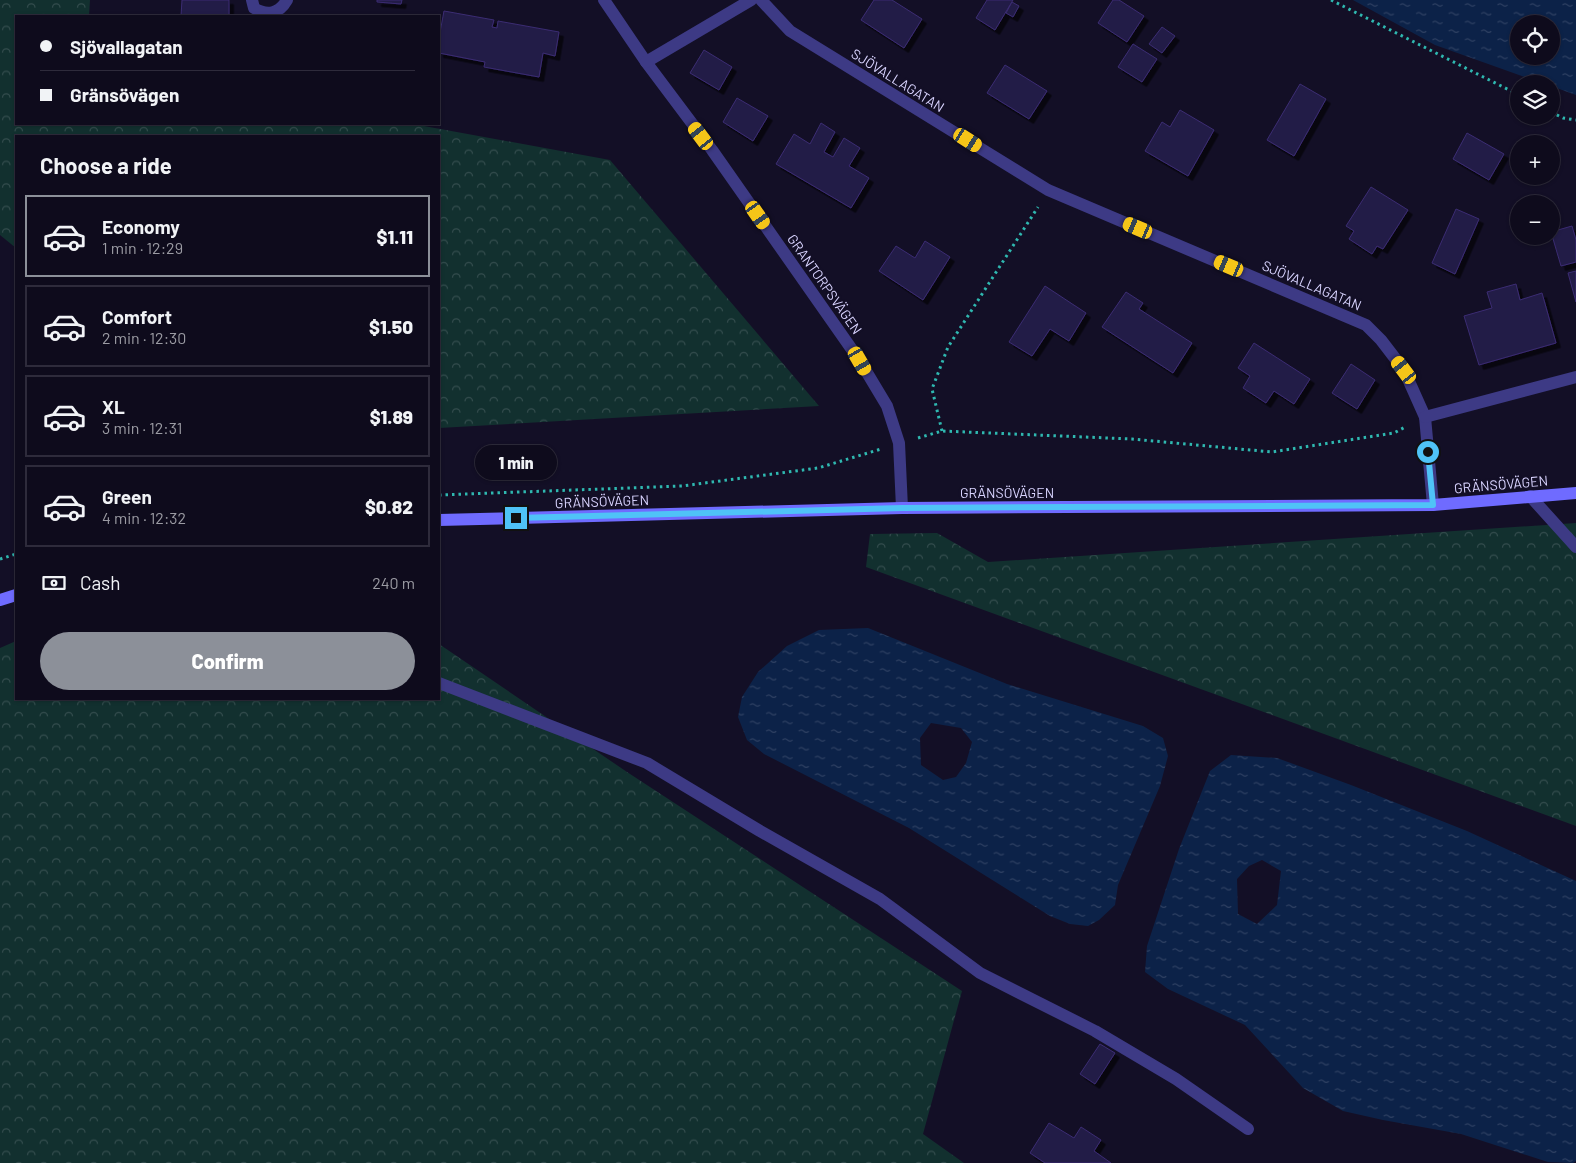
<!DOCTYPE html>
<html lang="en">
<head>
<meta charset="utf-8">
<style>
  body { margin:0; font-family:Barlow,sans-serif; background:#171425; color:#f1f3f6; height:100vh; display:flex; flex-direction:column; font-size:19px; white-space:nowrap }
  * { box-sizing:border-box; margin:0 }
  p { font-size:16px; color:#9b9ba3 }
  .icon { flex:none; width:28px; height:28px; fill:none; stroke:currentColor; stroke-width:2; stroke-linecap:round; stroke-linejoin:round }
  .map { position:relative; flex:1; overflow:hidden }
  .details { position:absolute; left:15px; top:135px; width:425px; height:565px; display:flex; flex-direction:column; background:#0e0b1c; border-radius:0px; box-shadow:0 1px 4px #0004,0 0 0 1px #2e2b3b }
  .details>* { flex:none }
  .banner { position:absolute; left:15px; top:15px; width:425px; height:110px; border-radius:0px; box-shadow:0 1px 4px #0004,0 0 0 1px #2e2b3b; display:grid; align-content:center; height:110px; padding:0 25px; background:#0e0b1c }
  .controls { position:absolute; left:1510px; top:15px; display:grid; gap:10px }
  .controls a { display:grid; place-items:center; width:50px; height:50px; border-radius:50%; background:#0e0b1c; box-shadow:0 1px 4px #0004,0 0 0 1px #2e2b3b; font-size:25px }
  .end { position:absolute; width:22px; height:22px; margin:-11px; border:6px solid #4fc3f7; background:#111; box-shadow:0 0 0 2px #111 }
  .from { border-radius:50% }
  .bubble { position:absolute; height:35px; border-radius:18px; background:#0e0b1c; box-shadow:0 1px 4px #0004,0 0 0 1px #2e2b3b; font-size:16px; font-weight:800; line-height:35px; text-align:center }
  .car { position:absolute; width:15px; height:30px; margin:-15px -8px; border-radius:6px; box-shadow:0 0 4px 1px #0007; background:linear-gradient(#f5c518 24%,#345 0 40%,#f5c518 0 76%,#345 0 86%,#f5c518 0) }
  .banner b { display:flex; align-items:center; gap:18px; height:48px; font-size:19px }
  .banner b+b { border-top:1px solid #2e2b3b }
  .banner i { width:12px; height:12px; background:#f1f3f6 }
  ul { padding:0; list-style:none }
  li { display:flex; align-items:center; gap:15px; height:82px; margin:0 10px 8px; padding:0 15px; border:2px solid #2e2b3b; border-radius:0px }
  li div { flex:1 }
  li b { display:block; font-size:19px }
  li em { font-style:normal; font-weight:800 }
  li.current { border-color:#8c9099 }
  li>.icon { width:45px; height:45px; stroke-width:1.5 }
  h2 { padding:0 25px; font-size:22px; line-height:60px }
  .pay { display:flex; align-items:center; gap:12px; height:55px; padding:0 25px; font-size:19px }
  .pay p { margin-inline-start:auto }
  .button { display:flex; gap:10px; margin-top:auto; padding:10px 25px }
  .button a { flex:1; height:58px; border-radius:30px; background:#8c9099; color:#fff; font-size:20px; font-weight:800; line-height:58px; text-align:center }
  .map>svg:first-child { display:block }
</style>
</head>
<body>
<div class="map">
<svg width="1576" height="1163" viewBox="0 0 1576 1163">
  <defs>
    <pattern id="forest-crowns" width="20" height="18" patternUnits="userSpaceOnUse" patternTransform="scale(1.25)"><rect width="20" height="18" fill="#12302f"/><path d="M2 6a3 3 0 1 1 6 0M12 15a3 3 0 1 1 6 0" fill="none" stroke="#344d4e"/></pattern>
    <pattern id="water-ripples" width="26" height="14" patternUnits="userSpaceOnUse" patternTransform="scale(1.25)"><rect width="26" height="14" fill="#0c2248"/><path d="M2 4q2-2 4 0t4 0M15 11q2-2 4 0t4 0" fill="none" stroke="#2f4163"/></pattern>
    <filter id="shadow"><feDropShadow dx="4.5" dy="4.5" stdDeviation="0" flood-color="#0009"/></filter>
  </defs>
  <rect width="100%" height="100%" fill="#130f26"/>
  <g fill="url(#forest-crowns)">
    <path d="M 0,0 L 90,0 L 89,16 L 16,16 L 16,124 L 413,124 L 610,160 L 819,406 L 439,428 L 439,136 L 16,136 L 16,248 L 0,235 Z"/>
    <path d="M 1576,523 L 1576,826 L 866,567 L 870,534 L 937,533 L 988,562 Z"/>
    <path d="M 16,641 L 16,699 L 439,699 L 439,644 L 627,772 L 962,991 L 923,1134 L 964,1163 L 0,1163 L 0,648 Z"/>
  </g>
  <g fill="url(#water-ripples)" fill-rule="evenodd">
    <path d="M 1353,0 L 1576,0 L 1576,95 L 1551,86 L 1551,84 L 1544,84 L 1435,45 ZM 1519,24 L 1551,24 L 1551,56 L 1519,56 Z"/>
    <path d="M 868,628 L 1007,684 L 1143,726 L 1163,738 L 1168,756 L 1160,786 L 1118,885 L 1115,905 L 1099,920 L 1088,926 L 1070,924 L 1050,916 L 909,828 L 764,754 L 747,740 L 738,717 L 742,697 L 758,672 L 787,646 L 819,630 ZM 931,723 L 961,728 L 972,742 L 966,763 L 956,777 L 943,780 L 921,765 L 920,738 Z"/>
    <path d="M 1231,755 L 1277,758 L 1351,785 L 1467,831 L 1576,881 L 1576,1161 L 1573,1163 L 1548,1162 L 1461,1134 L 1383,1120 L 1343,1111 L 1303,1088 L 1245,1025 L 1168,989 L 1145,972 L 1147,946 L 1179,849 L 1210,771 ZM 1262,860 L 1281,871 L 1277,905 L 1257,924 L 1238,914 L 1237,879 L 1249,866 Z"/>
  </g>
  <g fill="#241b47" stroke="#3b2d73" filter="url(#shadow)">
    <path d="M 182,0 L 229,0 L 229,16 L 181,16 Z"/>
    <path d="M 377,0 L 402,0 L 401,4 L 377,2 Z"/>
    <path d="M 874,0 L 892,0 L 922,19 L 904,48 L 861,20 Z"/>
    <path d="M 987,0 L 1013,0 L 995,30 L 976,18 Z"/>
    <path d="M 1113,0 L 1119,0 L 1144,16 L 1127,42 L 1098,23 Z"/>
    <path d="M 1012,2 L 1019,6 L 1013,17 L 1006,13 Z"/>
    <path d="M 444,11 L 494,20 L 492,27 L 497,28 L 498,21 L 559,32 L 555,56 L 543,53 L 539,77 L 484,67 L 485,62 L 439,53 L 439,38 Z"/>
    <path d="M 1162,27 L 1175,36 L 1162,53 L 1149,44 Z"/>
    <path d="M 1133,44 L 1157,59 L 1142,82 L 1118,67 Z"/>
    <path d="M 704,50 L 732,67 L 719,90 L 690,73 Z"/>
    <path d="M 1005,65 L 1047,91 L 1029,119 L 987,93 Z"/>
    <path d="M 1300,84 L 1326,99 L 1294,156 L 1267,140 Z"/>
    <path d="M 737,98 L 768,116 L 753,141 L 723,122 Z"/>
    <path d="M 1180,110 L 1214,130 L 1188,176 L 1145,151 L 1162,122 L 1170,127 Z"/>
    <path d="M 821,123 L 835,132 L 824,152 L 833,157 L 844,138 L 860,148 L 849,166 L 869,178 L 851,208 L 776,164 L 794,134 L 810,144 Z"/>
    <path d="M 1467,133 L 1504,154 L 1489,180 L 1453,159 Z"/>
    <path d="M 1371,187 L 1408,210 L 1383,249 L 1377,246 L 1372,254 L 1349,239 L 1354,231 L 1346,226 Z"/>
    <path d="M 1456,209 L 1479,219 L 1455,274 L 1432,263 Z"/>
    <path d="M 1572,226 L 1576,240 L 1576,262 L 1561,266 L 1551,232 Z"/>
    <path d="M 925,241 L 950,257 L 923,300 L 879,271 L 896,246 L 915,258 Z"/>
    <path d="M 1576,271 L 1576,302 L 1568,273 Z"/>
    <path d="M 1516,284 L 1520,300 L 1542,293 L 1556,343 L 1479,365 L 1464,316 L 1492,308 L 1487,292 Z"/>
    <path d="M 1045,286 L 1086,313 L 1069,341 L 1050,329 L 1032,356 L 1009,342 Z"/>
    <path d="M 1126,292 L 1143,303 L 1139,309 L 1192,343 L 1173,373 L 1102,327 Z"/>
    <path d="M 1254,343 L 1310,379 L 1294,404 L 1274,391 L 1266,403 L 1243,388 L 1250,376 L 1238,368 Z"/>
    <path d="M 1351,364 L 1375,380 L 1357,409 L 1332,393 Z"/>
    <path d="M 1100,1044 L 1115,1053 L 1095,1084 L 1080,1074 Z"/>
    <path d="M 1049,1123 L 1074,1138 L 1081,1127 L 1101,1140 L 1094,1151 L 1111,1163 L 1045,1163 L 1030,1153 Z"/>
  </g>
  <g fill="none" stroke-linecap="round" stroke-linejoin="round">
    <g stroke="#2fb8b0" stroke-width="3" stroke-dasharray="2.5 4" stroke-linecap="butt">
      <path d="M 1331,0 L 1519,95"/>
      <path d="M 1551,112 L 1563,118 L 1576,120"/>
      <path d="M 942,431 L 932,389 L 948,347 L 1038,207"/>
      <path d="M 918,438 L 942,431 L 1132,439 L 1272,452 L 1394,433 L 1407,426"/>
      <path d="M 439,495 L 682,486 L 818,468 L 881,449"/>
      <path d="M 0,559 L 16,554"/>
    </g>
    <g stroke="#3d3a85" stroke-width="12">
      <path d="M 252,0 L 254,8 C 267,16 279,14 287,0"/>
      <path d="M 1530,496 L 1576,547"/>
    </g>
    <g stroke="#3d3a85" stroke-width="12">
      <path d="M 604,0 L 646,62 L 712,150 L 860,361 L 887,406 L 899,443 L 902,508"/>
      <path d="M 761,0 L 790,31 L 1048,190 L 1366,325 L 1381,340 L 1404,370 L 1425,417 L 1433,505"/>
      <path d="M 646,62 L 751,0"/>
      <path d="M 1425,417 L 1576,377"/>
      <path d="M 439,683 L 647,763 L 760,831 L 880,899 L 980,973 L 1095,1031 L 1176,1079 L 1248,1129"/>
    </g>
    <g stroke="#6f6bff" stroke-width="12">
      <path d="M 439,520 L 902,508 L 1433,505 L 1576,493"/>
      <path d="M 0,600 L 16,595"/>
    </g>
  </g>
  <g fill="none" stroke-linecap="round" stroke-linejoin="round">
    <path stroke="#4fc3f7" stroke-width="6" d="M 516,518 L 902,508 L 1433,505 L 1428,452"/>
  </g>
  <g text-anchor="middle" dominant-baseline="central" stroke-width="4.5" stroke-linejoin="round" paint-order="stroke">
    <g font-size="14" fill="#d9d4ff" stroke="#130f26">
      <text transform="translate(898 80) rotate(32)">SJÖVALLAGATAN</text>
      <text transform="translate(825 284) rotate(55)">GRANTORPSVÄGEN</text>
      <text transform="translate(1312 285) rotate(23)">SJÖVALLAGATAN</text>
      <text transform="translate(1501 484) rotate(-5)">GRÄNSÖVÄGEN</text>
      <text x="1007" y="492">GRÄNSÖVÄGEN</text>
      <text transform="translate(602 501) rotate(-2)">GRÄNSÖVÄGEN</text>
    </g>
  </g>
</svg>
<div class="controls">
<a><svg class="icon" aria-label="locate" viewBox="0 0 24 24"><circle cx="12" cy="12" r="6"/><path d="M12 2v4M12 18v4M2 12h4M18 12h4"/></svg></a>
<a><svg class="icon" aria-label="layers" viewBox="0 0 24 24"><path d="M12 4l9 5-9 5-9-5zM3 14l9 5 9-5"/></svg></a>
<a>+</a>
<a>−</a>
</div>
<i class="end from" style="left:1428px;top:452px"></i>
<i class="end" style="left:516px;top:518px"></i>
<div class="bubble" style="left:475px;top:445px;width:82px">1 min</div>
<i class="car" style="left:701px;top:136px;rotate:323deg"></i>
<i class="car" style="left:968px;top:140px;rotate:122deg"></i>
<i class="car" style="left:758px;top:215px;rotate:145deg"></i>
<i class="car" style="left:1138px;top:228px;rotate:293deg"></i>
<i class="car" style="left:1229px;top:266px;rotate:293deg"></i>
<i class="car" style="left:860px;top:361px;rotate:150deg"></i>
<i class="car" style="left:1404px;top:370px;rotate:323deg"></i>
<div class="banner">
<b><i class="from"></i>Sjövallagatan</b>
<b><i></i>Gränsövägen</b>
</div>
<section class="details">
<h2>Choose a ride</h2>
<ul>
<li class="current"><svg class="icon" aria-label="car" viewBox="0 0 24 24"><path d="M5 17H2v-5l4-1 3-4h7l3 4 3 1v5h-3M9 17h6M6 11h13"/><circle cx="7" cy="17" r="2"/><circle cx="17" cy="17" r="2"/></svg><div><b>Economy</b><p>1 min · 12:29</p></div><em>$1.11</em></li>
<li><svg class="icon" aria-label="car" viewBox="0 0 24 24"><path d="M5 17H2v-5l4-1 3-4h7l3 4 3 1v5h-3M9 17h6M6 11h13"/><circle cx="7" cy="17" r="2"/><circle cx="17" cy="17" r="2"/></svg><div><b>Comfort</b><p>2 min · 12:30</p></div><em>$1.50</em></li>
<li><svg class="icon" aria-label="car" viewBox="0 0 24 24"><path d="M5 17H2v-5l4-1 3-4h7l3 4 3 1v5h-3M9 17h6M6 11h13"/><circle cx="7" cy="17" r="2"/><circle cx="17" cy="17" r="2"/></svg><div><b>XL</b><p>3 min · 12:31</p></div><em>$1.89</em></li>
<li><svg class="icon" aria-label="car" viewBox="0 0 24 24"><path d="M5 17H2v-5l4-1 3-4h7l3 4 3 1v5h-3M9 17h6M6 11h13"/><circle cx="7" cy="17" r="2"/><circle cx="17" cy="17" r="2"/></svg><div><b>Green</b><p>4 min · 12:32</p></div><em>$0.82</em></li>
</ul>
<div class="pay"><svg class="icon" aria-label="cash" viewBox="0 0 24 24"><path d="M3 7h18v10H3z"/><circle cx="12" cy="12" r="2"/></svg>Cash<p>240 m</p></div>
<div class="button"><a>Confirm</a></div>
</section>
</div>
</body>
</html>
